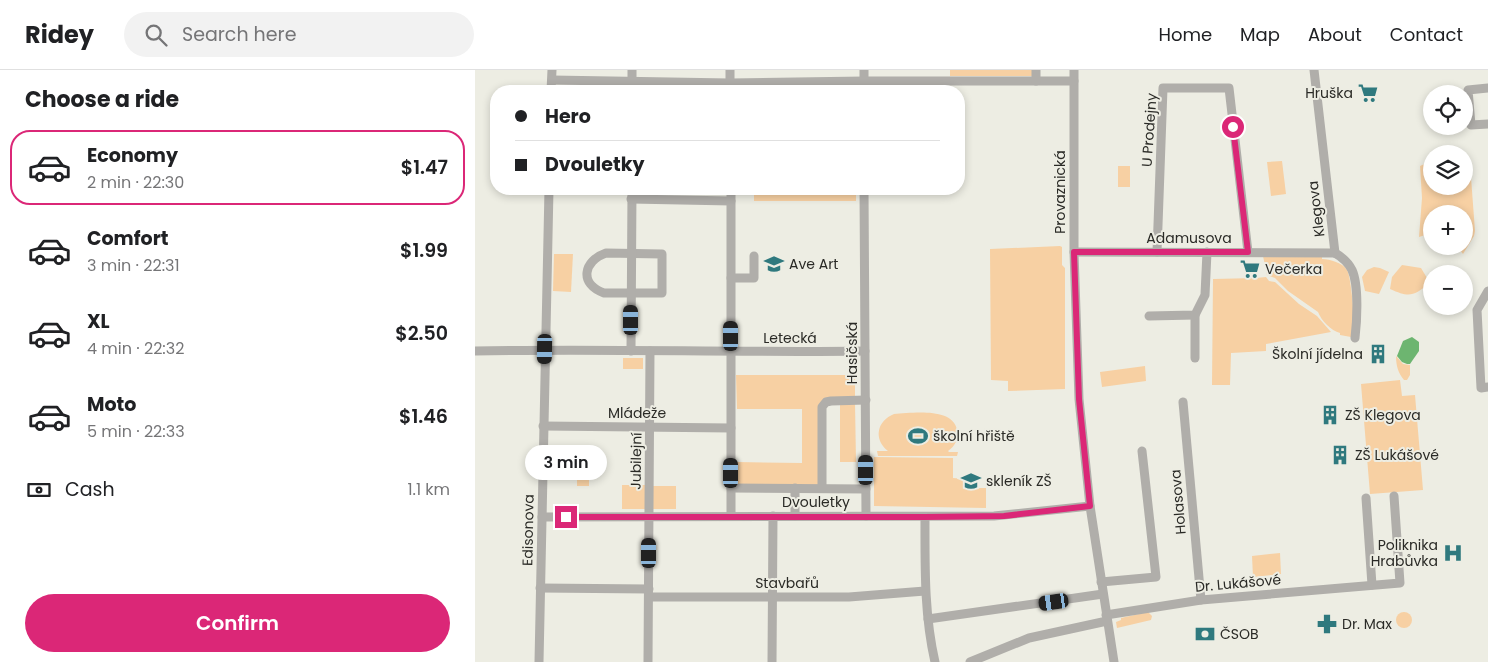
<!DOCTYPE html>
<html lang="en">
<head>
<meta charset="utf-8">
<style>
  body { margin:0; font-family:Poppins,sans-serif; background:#f2f2f2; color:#202124; height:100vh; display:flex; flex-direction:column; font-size:19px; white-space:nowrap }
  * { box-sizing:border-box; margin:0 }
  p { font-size:16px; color:#757577 }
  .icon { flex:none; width:28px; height:28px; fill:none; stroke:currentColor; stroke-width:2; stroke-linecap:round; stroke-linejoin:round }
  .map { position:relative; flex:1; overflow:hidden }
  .side { display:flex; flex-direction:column; background:#fff; width:475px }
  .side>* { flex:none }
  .banner { position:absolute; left:15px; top:15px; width:475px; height:110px; border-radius:20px; box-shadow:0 2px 8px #0003; display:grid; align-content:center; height:110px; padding:0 25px; background:#fff }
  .tools { position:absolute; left:948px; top:15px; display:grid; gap:10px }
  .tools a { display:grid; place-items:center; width:50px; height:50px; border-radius:50%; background:#fff; box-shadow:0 2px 8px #0003; font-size:25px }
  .end { position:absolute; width:22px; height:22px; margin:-11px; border:6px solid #db2777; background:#fff; box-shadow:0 0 0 2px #fff }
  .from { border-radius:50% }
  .bubble { position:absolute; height:35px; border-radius:18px; background:#fff; box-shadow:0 2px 8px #0003; font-size:16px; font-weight:600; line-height:35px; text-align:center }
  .car { position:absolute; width:15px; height:30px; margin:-15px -8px; border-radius:6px; box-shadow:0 0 4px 1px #0007; background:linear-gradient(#222 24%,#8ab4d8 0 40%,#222 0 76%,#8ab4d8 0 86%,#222 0) }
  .banner b { display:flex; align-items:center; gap:18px; height:48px; font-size:19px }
  .banner b+b { border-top:1px solid #e0e0e0 }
  .banner i { width:12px; height:12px; background:#202124 }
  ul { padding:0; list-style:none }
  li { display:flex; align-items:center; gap:15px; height:75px; margin:0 10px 8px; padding:0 15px; border:2px solid transparent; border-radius:20px }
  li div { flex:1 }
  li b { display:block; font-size:19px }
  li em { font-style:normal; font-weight:600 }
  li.selected { border-color:#db2777 }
  li>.icon { width:45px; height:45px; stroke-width:1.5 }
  h2 { padding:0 25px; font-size:22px; line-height:60px }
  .pay { display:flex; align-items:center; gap:12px; height:55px; padding:0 25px; font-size:19px }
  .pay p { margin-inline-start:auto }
  .cta { display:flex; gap:10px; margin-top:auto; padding:10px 25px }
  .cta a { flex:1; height:58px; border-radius:30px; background:#db2777; color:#fff; font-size:20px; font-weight:600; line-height:58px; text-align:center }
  header { display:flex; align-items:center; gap:30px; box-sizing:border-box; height:70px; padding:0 25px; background:#fff; border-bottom:1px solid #e0e0e0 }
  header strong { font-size:24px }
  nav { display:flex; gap:28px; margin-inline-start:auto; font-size:18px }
  .search { width:350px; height:45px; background:#f2f2f2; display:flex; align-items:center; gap:12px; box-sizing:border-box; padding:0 18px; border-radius:28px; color:#757577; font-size:19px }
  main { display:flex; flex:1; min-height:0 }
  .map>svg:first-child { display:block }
</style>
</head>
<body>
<header>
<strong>Ridey</strong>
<div class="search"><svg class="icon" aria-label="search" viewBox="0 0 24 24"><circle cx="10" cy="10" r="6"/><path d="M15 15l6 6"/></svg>Search here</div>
<nav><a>Home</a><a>Map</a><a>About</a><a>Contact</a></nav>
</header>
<main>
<section class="side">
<h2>Choose a ride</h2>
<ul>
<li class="selected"><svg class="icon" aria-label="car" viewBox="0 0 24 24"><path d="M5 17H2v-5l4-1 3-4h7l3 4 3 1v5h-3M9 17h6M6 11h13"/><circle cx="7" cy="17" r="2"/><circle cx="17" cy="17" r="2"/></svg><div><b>Economy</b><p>2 min · 22:30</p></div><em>$1.47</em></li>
<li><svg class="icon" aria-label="car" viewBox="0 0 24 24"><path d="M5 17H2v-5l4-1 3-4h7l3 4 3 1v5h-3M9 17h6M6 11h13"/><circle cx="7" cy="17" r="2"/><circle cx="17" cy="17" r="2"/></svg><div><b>Comfort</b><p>3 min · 22:31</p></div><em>$1.99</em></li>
<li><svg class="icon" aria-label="car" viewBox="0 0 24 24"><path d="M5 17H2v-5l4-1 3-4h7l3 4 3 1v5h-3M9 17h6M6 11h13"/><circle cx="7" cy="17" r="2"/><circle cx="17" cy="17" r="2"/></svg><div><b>XL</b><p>4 min · 22:32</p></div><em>$2.50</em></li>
<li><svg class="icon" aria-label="car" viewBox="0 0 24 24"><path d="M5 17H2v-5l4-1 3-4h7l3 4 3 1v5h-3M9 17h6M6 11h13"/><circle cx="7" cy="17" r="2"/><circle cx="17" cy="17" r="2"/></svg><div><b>Moto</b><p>5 min · 22:33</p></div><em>$1.46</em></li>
</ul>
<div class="pay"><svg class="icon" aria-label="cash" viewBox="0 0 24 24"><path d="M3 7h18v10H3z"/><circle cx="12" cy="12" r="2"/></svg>Cash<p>1.1 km</p></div>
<div class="cta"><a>Confirm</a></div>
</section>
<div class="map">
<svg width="1013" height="592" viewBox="0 0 1013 592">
  <rect width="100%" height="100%" fill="#edede3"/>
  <g fill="#f7d0a3">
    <path d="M 475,0 L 559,0 L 557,6 L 475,6 Z"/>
    <path d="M 807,91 L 811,124 L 796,126 L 792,92 Z"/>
    <path d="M 956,91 L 956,116 L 989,116 L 989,92 L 995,94 L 1000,161 L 999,166 L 988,184 L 982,176 L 989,176 L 989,144 L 956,144 L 956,163 L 944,167 L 947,128 L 945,96 Z"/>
    <rect x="643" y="96" width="12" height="21"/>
    <rect x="279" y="119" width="102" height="12"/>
    <path d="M 585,176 L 587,177 L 587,195 L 590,198 L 590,319 L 533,321 L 533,311 L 516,310 L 515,179 Z"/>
    <path d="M 79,184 L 98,184 L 96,222 L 78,221 Z"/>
    <path d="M 788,186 L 847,186 L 847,189 C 855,189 868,193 872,200 C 876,206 880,251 879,259 C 879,262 877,264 876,267 L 865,265 L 865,263 C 856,261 846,250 843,242 L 813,221 L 800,208 L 792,205 Z"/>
    <path d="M 927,195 L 946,198 L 955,213 C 938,226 935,228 915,219 L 917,207 Z"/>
    <path d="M 899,197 L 905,198 L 914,202 L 904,224 L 890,221 L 887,207 L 892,200 Z"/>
    <path d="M 791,207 L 794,211 L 800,212 L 824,234 L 842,246 L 856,262 L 791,274 L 791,281 L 756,283 L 755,315 L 737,315 L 738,209 L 781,208 Z"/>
    <path d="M 921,286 L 928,294 L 935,295 L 935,305 L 932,310 L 929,310 C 923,303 921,295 921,286 Z"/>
    <rect x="148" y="288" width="20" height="11"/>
    <path d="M 670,296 L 671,311 L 627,317 L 625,302 Z"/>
    <path d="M 261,305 L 380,305 L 380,328 L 349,330 L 344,416 L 261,416 L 262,392 L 327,393 L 327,339 L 262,339 Z"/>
    <path d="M 925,310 L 927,326 L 940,325 L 948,420 L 895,424 L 886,314 Z"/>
    <path d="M 380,333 L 381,392 L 365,392 L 365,334 Z"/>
    <path d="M 419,344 C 437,343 478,337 482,360 C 484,369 480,376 473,381 L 474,382 L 483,382 L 482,386 L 403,386 L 402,381 L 413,381 C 398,369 402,351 419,344 Z"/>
    <path d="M 114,387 L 114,416 L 102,416 L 102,388 Z"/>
    <path d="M 399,387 L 478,388 L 478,408 L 491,409 L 491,413 L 502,413 L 502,418 L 511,418 L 511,438 L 399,436 Z"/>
    <path d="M 147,415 L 171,415 L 170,439 L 147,439 Z"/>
    <rect x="178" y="416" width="23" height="23"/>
    <path d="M 805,483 L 806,504 L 778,507 L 777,486 Z"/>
    <path d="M 673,542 L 677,546 L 676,550 L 642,558 L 641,552 L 646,550 L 646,548 Z"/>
    <circle cx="929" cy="550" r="8"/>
  </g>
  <path fill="#6db570" d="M 937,267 L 944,272 L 944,281 L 935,294 L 932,294 L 927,292 L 922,286 L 928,271 Z"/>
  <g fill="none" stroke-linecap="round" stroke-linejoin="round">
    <g stroke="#b0aeaa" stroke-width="9">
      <path d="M 389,0 L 389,21"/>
      <path d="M 599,0 L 599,182 L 604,329 L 615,436 L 639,592"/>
      <path d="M 839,0 L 860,183"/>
      <path d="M 77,10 L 255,13 L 389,11 L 599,11"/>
      <path d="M 561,11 L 561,0"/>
      <path d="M 1013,18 L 993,20 L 996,55 L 1013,54"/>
      <path d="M 76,21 L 77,0"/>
      <path d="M 157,21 L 157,0"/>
      <path d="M 255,21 L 255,0"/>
      <path d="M 256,119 L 256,446"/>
      <path d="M 389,119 L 391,446"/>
      <path d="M 156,129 L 256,131"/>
      <path d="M 599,182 L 860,183"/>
      <path d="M 682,182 L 688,18 L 754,18 L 773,182"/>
      <path d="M 131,183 L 187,184 L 187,223 L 129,223 C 104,214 108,191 131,183 Z"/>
      <path d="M 860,183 C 867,187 873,192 877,200 C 884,215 882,251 880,268"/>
      <path d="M 256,208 L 279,208 L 279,186"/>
      <path d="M 1013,221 L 1002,240 L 1006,318 L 1013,317"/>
      <path d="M 674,246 L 720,245 L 730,225 L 732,182"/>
      <path d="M 0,281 C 130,278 260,283 390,281"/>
      <path d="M 156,281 L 157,119"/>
      <path d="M 720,288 L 720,245"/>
      <path d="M 708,332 L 726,530"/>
      <path d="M 68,356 L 256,358"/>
      <path d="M 256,418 L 391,419"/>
      <path d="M 320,418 L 320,446"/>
      <path d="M 347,418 L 347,337 L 351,332 L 356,331 L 391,330"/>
      <path d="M 891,428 L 897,515"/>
      <path d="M 67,447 L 519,446 L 615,436"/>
      <path d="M 450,447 C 450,496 449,544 460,592"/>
      <path d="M 626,512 L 681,507 L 667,381"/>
      <path d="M 65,518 L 174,519"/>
      <path d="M 174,527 L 374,527 L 450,521"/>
      <path d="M 631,545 L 726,530 L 925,513 L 919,426"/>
      <path d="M 453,549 L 628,524"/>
      <path d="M 64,592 L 74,119"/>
      <path d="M 173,592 L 175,281"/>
      <path d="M 297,592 L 298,446"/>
      <path d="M 495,592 L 554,568 L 632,551"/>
    </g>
  </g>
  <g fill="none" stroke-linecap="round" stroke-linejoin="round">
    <path stroke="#db2777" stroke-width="6" d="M 91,447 L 450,447 L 529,446 L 615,436 L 604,329 L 599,182 L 773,182 L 758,57"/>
  </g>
  <defs>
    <symbol id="supermarket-bare" viewBox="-9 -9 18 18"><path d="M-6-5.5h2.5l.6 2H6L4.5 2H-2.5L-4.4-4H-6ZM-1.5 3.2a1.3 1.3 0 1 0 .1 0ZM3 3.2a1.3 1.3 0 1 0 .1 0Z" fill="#2f797e" stroke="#edede3" stroke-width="2.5" paint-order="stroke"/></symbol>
    <symbol id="school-bare" viewBox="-9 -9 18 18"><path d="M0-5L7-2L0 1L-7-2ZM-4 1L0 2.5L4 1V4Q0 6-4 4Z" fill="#2f797e" stroke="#edede3" stroke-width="2.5" paint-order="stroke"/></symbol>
    <symbol id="building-bare" viewBox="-9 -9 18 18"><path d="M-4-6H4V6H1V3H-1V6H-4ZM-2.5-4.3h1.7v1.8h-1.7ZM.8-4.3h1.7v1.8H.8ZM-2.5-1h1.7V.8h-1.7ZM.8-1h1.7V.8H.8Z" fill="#2f797e" stroke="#edede3" stroke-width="2.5" paint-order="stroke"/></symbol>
    <symbol id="stadium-bare" viewBox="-9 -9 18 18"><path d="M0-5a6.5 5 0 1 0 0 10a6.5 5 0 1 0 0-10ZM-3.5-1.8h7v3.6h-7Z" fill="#2f797e" stroke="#edede3" stroke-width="2.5" paint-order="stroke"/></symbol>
    <symbol id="hospital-bare" viewBox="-9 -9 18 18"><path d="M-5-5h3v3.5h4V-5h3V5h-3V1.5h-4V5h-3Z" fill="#2f797e" stroke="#edede3" stroke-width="2.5" paint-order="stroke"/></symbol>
    <symbol id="pharmacy-bare" viewBox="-9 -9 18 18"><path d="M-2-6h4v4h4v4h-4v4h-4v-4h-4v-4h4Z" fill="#2f797e" stroke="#edede3" stroke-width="2.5" paint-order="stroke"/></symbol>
    <symbol id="bank-bare" viewBox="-9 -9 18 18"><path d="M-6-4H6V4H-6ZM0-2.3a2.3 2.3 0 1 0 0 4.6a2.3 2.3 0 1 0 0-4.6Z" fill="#2f797e" stroke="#edede3" stroke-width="2.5" paint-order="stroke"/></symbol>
  </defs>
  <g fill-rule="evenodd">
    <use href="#supermarket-bare" x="879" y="9" width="28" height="28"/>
    <use href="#school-bare" x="285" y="180" width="28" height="28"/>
    <use href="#supermarket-bare" x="761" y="185" width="28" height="28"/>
    <use href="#building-bare" x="889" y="270" width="28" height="28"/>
    <use href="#building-bare" x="841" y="331" width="28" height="28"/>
    <use href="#stadium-bare" x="429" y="352" width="28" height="28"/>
    <use href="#building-bare" x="851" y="371" width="28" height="28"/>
    <use href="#school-bare" x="482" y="397" width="28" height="28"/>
    <use href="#hospital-bare" x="964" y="469" width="28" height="28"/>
    <use href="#pharmacy-bare" x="838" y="540" width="28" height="28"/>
    <use href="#bank-bare" x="716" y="550" width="28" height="28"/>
  </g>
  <g text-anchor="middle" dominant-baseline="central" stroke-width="4" stroke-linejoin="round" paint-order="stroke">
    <g font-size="14" fill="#2a2a26" stroke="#edede3" text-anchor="start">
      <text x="878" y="23" text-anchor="end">Hruška</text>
      <text x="314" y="194">Ave Art</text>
      <text x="790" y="199">Večerka</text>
      <text x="888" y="284" text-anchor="end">Školní jídelna</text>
      <text x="870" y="345">ZŠ Klegova</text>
      <text x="458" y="366">školní hřiště</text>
      <text x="880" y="385">ZŠ Lukášové</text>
      <text x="511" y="411">skleník ZŠ</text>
      <text x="963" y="475" text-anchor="end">Poliknika<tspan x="963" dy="16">Hrabůvka</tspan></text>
      <text x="867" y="554">Dr. Max</text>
      <text x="745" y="564">ČSOB</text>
    </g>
    <g font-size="14" fill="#2a2a26" stroke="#edede3">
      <text transform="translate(674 60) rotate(-86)">U Prodejny</text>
      <text transform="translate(585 122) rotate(-90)">Provaznická</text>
      <text transform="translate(841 139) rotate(-97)">Klegova</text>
      <text x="714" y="168">Adamusova</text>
      <text x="315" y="268">Letecká</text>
      <text transform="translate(377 283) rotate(-90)">Hasičská</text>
      <text x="162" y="343">Mládeže</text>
      <text transform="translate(161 391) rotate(-89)">Jubilejní</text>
      <text x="341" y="432">Dvouletky</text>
      <text transform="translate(703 432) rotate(-95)">Holasova</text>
      <text transform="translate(53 460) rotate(-89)">Edisonova</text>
      <text x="312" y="513">Stavbařů</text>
      <text transform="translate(763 513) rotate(-5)">Dr. Lukášové</text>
    </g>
  </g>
</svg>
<div class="tools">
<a><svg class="icon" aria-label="locate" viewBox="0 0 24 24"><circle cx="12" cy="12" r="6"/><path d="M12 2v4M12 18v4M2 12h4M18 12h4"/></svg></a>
<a><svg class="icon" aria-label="layers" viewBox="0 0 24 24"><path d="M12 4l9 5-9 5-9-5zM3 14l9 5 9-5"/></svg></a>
<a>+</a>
<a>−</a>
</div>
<i class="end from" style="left:758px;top:57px"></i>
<i class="end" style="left:91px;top:447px"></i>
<div class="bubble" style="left:50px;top:375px;width:82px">3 min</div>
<i class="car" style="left:156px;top:250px;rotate:0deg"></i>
<i class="car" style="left:256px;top:266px;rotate:0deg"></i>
<i class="car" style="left:70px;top:279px;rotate:181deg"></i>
<i class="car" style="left:391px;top:400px;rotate:0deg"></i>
<i class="car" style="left:256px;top:403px;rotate:0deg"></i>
<i class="car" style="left:174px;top:483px;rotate:0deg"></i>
<i class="car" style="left:579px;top:532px;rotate:262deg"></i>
<div class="banner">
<b><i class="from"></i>Hero</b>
<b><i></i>Dvouletky</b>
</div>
</div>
</main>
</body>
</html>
